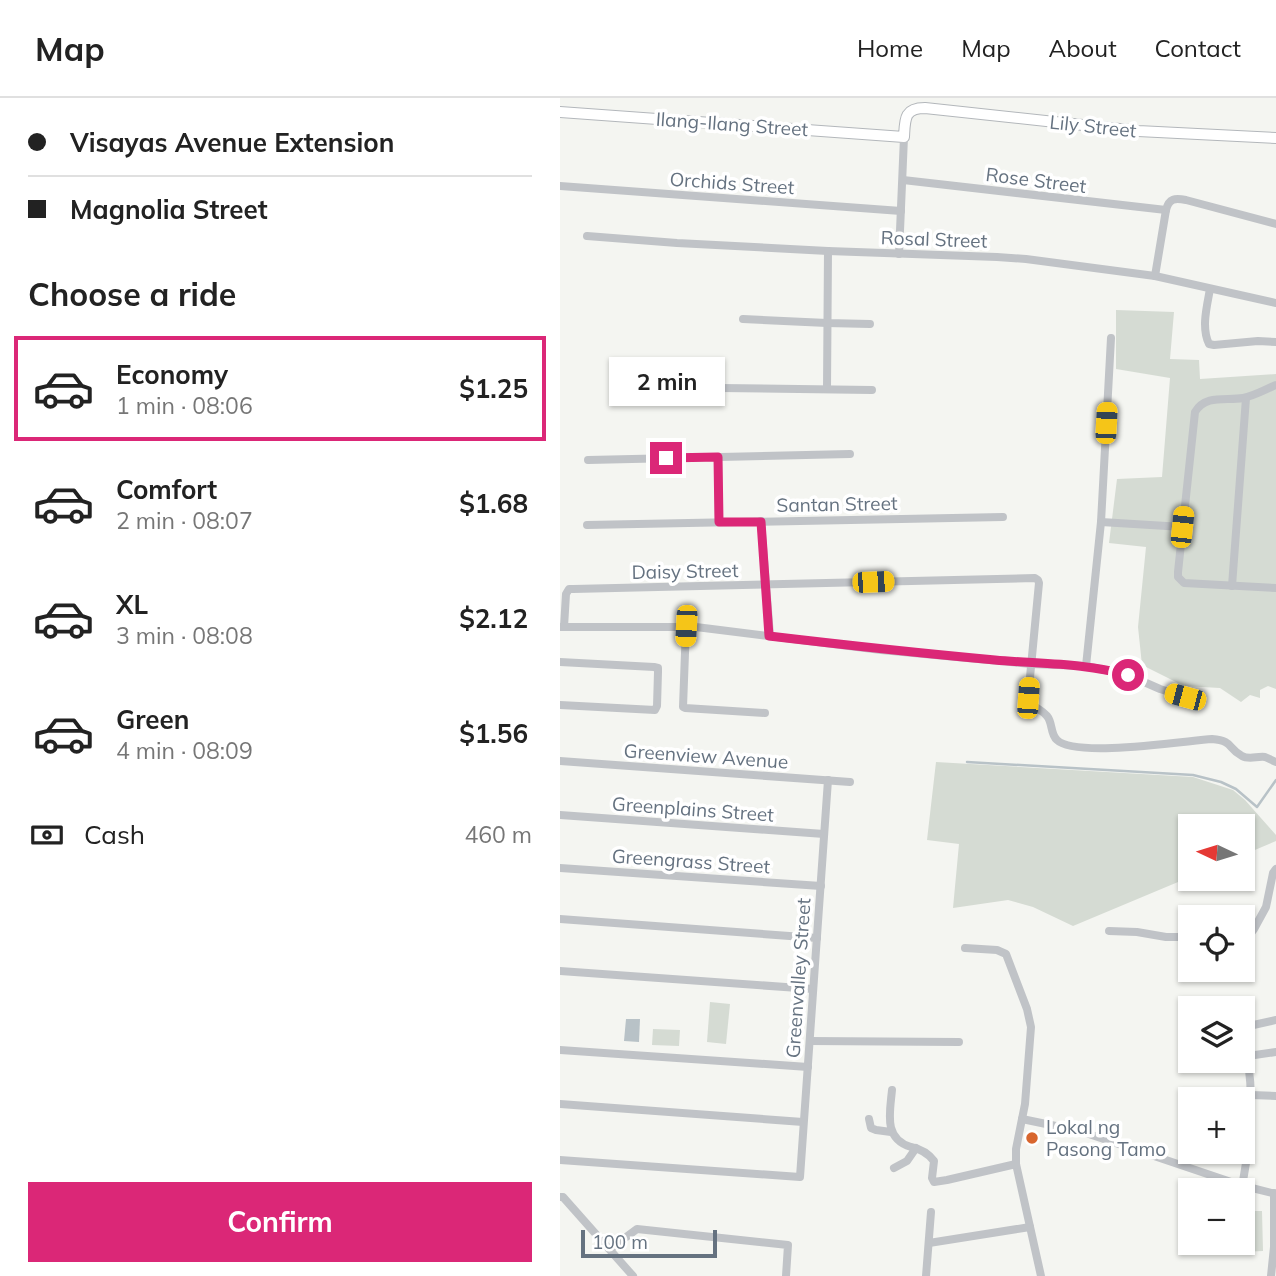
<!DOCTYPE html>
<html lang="en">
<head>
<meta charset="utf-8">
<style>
  body { margin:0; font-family:Mulish,sans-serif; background:#f6f6f6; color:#222; height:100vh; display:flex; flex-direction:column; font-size:26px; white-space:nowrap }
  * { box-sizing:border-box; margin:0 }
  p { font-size:23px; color:#767676 }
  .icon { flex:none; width:38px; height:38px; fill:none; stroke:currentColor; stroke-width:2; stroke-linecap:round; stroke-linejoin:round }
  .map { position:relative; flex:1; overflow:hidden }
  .details { display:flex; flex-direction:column; background:#fff; width:560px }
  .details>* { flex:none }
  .banner { display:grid; align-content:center; height:154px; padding:0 28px; background:#fff }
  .needle { width:46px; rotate:274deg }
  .tools { position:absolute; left:618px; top:716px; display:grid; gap:14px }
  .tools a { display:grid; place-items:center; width:77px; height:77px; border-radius:0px; background:#fff; box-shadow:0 2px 5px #0004; font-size:35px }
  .scale { position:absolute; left:21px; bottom:18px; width:136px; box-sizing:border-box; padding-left:7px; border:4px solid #657280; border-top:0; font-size:19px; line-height:24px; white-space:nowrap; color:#657280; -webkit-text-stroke:5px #fff; paint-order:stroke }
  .end { position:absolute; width:32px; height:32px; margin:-16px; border:9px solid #db2777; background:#fff; box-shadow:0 0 0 4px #fff }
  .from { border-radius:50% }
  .bubble { position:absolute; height:49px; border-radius:0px; background:#fff; box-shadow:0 2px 5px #0004; font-size:23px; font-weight:700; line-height:49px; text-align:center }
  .car { position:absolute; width:21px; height:42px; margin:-21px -10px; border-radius:9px; box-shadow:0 0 5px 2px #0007; background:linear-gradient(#f5c518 24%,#345 0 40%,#f5c518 0 76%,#345 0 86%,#f5c518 0) }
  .banner b { display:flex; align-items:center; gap:24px; height:66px; font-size:26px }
  .banner b+b { border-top:2px solid #e0e0e0 }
  .banner i { width:18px; height:18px; background:#222 }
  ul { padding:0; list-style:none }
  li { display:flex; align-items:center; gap:21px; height:105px; margin:0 14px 10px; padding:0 14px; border:4px solid transparent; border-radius:0px }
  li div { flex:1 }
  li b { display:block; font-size:26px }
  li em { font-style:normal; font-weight:700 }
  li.selected { border-color:#db2777 }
  li>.icon { width:63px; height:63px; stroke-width:1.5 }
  h2 { padding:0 28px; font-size:32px; line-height:84px }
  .pay { display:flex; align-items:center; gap:18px; height:77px; padding:0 28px; font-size:26px }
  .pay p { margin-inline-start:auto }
  .primary-button { display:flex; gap:14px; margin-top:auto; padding:14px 28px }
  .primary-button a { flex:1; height:80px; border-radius:0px; background:#db2777; color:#fff; font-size:28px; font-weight:700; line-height:80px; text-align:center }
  header { display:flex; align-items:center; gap:42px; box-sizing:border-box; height:98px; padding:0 35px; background:#fff; border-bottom:2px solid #e0e0e0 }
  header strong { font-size:33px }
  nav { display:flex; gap:38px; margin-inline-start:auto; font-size:24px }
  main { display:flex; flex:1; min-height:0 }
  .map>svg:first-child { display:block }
</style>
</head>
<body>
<header>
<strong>Map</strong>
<nav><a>Home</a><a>Map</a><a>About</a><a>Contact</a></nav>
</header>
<main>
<section class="details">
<div class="banner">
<b><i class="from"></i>Visayas Avenue Extension</b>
<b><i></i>Magnolia Street</b>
</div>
<h2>Choose a ride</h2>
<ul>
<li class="selected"><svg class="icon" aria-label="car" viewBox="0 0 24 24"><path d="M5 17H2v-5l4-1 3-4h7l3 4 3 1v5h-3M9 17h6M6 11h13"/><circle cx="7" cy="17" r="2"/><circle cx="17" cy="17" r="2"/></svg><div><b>Economy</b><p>1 min · 08:06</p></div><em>$1.25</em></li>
<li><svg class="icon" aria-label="car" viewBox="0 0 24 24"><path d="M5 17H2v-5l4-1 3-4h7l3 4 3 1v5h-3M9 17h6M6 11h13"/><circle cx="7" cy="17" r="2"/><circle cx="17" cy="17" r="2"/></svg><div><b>Comfort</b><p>2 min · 08:07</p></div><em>$1.68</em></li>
<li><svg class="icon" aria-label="car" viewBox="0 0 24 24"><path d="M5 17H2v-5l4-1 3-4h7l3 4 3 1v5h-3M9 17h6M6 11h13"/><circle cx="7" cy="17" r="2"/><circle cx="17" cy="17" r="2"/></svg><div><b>XL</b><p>3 min · 08:08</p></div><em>$2.12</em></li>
<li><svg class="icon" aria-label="car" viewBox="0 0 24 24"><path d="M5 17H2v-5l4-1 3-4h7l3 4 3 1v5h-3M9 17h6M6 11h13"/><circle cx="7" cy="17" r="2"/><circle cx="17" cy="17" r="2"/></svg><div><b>Green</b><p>4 min · 08:09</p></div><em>$1.56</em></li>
</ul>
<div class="pay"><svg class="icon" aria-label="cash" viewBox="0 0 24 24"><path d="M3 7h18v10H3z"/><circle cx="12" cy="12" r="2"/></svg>Cash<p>460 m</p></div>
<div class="primary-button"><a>Confirm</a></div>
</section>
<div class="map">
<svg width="716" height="1178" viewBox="0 0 716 1178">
  <rect width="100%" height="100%" fill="#f4f5f1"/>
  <g fill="#d5dbd3">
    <path d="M 556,212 L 614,214 L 610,261 L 639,262 L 640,281 L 716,276 L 716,591 L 708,588 L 700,592 L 700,600 L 690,597 L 681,604 L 660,590 L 624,588 L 582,567 L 578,529 L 586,449 L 549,445 L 557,381 L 602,379 L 610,280 L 556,271 Z"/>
    <path d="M 376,664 L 633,679 L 673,692 L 685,702 L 716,737 L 716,743 L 683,757 L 682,728 L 630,728 L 630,779 L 513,828 L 473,809 L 448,802 L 393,810 L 399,746 L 367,742 Z"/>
    <path d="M 150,904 L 170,906 L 166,946 L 147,944 Z"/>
    <path d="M 93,931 L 120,932 L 119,948 L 92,947 Z"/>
    <path d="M 683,1113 L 702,1113 L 703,1153 L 681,1154 L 681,1145 L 682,1144 Z"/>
  </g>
  <path fill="#b8c2c7" d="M 66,921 L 80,921 L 79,944 L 64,943 Z"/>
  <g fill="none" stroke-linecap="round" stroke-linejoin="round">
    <path stroke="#b8c2c7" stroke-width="2.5" d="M 407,664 L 633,677 L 661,684 L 676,691 L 697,709 L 716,682"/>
    <defs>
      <path id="secondary" d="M 0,14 L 344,39 C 345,21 344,10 365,10 L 578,33 L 716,40"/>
    </defs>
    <use href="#secondary" stroke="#b3b7bb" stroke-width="12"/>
    <g stroke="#c0c3c7" stroke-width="8">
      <path d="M 343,82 L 606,112"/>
      <path d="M 0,88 L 341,113"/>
      <path d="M 27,138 L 117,145 L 268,153 L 437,159 L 466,161 L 595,178 L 716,205"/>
      <path d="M 339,156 L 344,39"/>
      <path d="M 595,178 L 606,112 C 609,100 615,100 626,102 L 716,126"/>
      <path d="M 650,191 C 647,208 641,230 649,246 L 654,247 L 698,243 L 716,244"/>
      <path d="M 183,221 L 267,225 L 310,226"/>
      <path d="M 716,287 C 706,291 694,298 683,300 C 666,303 646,296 635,314 L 618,474 L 618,479 L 624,485 L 716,490"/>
      <path d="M 160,290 L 312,292"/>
      <path d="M 267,291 L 268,153"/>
      <path d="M 158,359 L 159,424"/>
      <path d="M 28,362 L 290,356"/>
      <path d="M 201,423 L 210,538"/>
      <path d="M 541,424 L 623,429"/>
      <path d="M 27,427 L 443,419"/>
      <path d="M 672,488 L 686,300"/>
      <path d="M 126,528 L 123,609 L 125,610 L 205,615"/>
      <path d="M 0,529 L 136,529 L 321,552 L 471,566 L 526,568 L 568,577 L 600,591 L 625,599"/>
      <path d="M 4,529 L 6,496 L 9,491 L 13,491 L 475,480 L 478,482 L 479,485 L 468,600 C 472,610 480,610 487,618 C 493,625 490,636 497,642 C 515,660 624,643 652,641 C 674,643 667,650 682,658 C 689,662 697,658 705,659 C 708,660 713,663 716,664"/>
      <path d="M 0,564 L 94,569 L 98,570 L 98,574 L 97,608 L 95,612 L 0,607"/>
      <path d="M 526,568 L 541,424 L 551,240"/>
      <path d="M 0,663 L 290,684"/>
      <path d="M 0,717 L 264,736"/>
      <path d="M 0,770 L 261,788"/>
      <path d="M 0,821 L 257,840"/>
      <path d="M 549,833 L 577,834 L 606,839 L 630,839"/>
      <path d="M 682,839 L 691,835 L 694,831 L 706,809 L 713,775 L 716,771"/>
      <path d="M 405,850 L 437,852 L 446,856 L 467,911 L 471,929 L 465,1006 L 456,1051 L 456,1066 L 481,1178"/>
      <path d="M 0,873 L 253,891"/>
      <path d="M 624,922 L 630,922"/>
      <path d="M 682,935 L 689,928 L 716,922"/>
      <path d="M 250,943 L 399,944"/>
      <path d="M 0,952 L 248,969"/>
      <path d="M 688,958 L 716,954"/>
      <path d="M 332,992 C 330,1014 323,1041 351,1049 C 361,1051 368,1055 374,1063 L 372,1080 L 374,1084 L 387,1082 L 456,1066"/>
      <path d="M 691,997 L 716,998"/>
      <path d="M 0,1006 L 243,1024"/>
      <path d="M 309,1021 L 311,1030 L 316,1032 L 331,1034"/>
      <path d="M 462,1021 L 520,1033 L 680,1087 L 716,1096"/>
      <path d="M 0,1062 L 240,1079 L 268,682"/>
      <path d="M 334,1070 L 347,1063 L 356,1050"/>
      <path d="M 680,1087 L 683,1083 C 692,1035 696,984 682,937"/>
      <path d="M 0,1099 L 3,1099 L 73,1178"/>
      <path d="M 369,1145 L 470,1129"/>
      <path d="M 50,1151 L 77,1131 L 228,1147 L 226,1178"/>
      <path d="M 366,1178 L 371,1114"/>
      <path d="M 711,1178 L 714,1149 L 714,1095"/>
    </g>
    <use href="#secondary" stroke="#fff" stroke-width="10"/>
  </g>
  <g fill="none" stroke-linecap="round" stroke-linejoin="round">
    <path stroke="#db2777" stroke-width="9" d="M 106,360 L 158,359 L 159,424 L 201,424 L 209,538 C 285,547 359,555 435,562 C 479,566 525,565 568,577"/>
  </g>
  <circle fill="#d8662e" stroke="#fff" stroke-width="2.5" cx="472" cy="1040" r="7"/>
  <g text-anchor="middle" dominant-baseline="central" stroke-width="7" stroke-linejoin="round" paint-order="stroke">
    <g font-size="19" fill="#657280" stroke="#fff">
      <text transform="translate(172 26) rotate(4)">Ilang-Ilang Street</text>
      <text transform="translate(533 28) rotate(6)">Lily Street</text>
      <text transform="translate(476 82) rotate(7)">Rose Street</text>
      <text transform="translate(172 85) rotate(4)">Orchids Street</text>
      <text transform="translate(374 141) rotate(2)">Rosal Street</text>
      <text transform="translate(277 406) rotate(-1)">Santan Street</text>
      <text transform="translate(125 473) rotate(-1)">Daisy Street</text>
      <text transform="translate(146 658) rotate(4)">Greenview Avenue</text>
      <text transform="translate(133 711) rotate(4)">Greenplains Street</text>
      <text transform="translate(131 763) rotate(4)">Greengrass Street</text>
      <text transform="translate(238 880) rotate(-86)">Greenvalley Street</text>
    </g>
    <g font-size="19" fill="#657280" stroke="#fff" text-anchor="start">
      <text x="486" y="1029">Lokal ng<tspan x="486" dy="22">Pasong Tamo</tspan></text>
    </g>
  </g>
</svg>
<div class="tools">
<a><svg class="needle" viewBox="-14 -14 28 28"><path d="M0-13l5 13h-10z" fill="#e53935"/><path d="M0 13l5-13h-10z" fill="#767676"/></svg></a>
<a><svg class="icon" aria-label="locate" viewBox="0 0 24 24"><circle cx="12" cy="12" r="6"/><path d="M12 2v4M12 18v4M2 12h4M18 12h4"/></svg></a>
<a><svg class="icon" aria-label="layers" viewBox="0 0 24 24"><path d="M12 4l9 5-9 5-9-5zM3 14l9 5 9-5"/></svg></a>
<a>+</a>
<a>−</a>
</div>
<div class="scale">100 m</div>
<i class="end from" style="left:568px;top:577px"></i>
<i class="end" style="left:106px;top:360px"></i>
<div class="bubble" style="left:49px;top:259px;width:116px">2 min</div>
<i class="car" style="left:546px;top:325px;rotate:3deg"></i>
<i class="car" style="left:622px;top:429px;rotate:6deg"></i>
<i class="car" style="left:313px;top:484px;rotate:88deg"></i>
<i class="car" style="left:126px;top:528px;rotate:183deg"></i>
<i class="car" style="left:625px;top:599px;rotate:285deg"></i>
<i class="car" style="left:468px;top:600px;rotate:4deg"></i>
</div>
</main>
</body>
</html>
